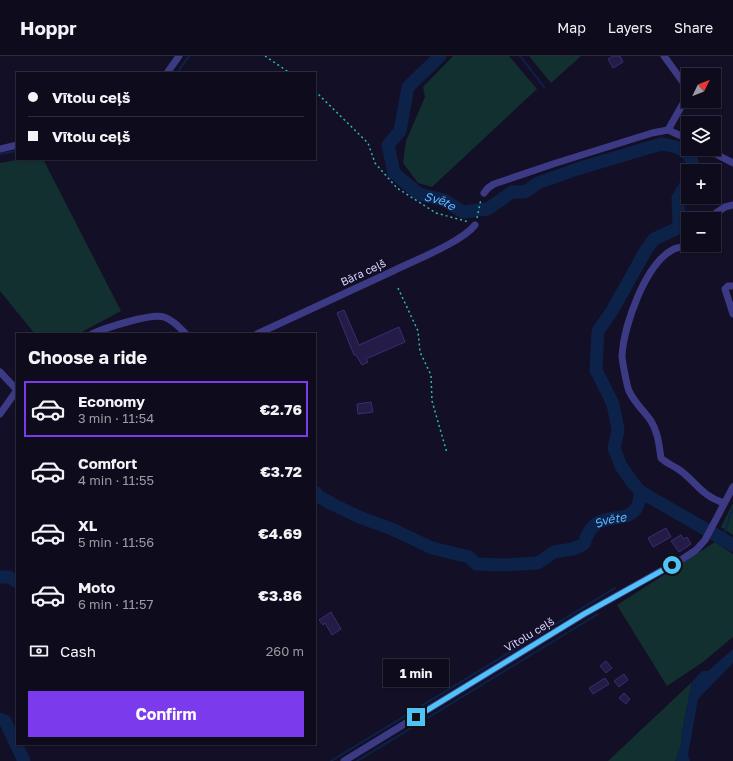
<!DOCTYPE html>
<html lang="en">
<head>
<meta charset="utf-8">
<style>
  body { margin:0; font-family:"Golos Text",sans-serif; background:#1c1929; color:#f1f3f6; height:100vh; display:flex; flex-direction:column; font-size:15px; white-space:nowrap }
  * { box-sizing:border-box; margin:0 }
  p { font-size:13px; color:#9b9ba3 }
  .icon { flex:none; width:22px; height:22px; fill:none; stroke:currentColor; stroke-width:2; stroke-linecap:round; stroke-linejoin:round }
  .map { position:relative; flex:1; overflow:hidden }
  .panel { position:absolute; left:16px; top:277px; width:300px; height:412px; display:flex; flex-direction:column; background:#0e0b1c; border-radius:0px; box-shadow:0 1px 3px #0004,0 0 0 1px #2e2b3b }
  .panel>* { flex:none }
  .banner { position:absolute; left:16px; top:16px; width:300px; height:88px; border-radius:0px; box-shadow:0 1px 3px #0004,0 0 0 1px #2e2b3b; display:grid; align-content:center; height:88px; padding:0 12px; background:#0e0b1c }
  .needle { width:26px; rotate:47deg }
  .buttons { position:absolute; left:681px; top:12px; display:grid; gap:8px }
  .buttons a { display:grid; place-items:center; width:40px; height:40px; border-radius:0px; background:#0e0b1c; box-shadow:0 1px 3px #0004,0 0 0 1px #2e2b3b; font-size:20px }
  .end { position:absolute; width:18px; height:18px; margin:-9px; border:5px solid #4fc3f7; background:#111; box-shadow:0 0 0 2px #111 }
  .from { border-radius:50% }
  .bubble { position:absolute; height:28px; border-radius:0px; background:#0e0b1c; box-shadow:0 1px 3px #0004,0 0 0 1px #2e2b3b; font-size:13px; font-weight:700; line-height:28px; text-align:center }
  .banner b { display:flex; align-items:center; gap:14px; height:38px; font-size:15px }
  .banner b+b { border-top:1px solid #2e2b3b }
  .banner i { width:10px; height:10px; background:#f1f3f6 }
  ul { padding:0; list-style:none }
  li { display:flex; align-items:center; gap:12px; height:56px; margin:0 8px 6px; padding:0 4px; border:2px solid transparent; border-radius:0px }
  li div { flex:1 }
  li b { display:block; font-size:15px }
  li em { font-style:normal; font-weight:700 }
  li.active { border-color:#7c3aed }
  li>.icon { width:36px; height:36px; stroke-width:1.5 }
  h2 { padding:0 12px; font-size:18px; line-height:48px }
  .pay { display:flex; align-items:center; gap:10px; height:44px; padding:0 12px; font-size:15px }
  .pay p { margin-inline-start:auto }
  .action { display:flex; gap:8px; margin-top:auto; padding:8px 12px }
  .action a { flex:1; height:46px; border-radius:0px; background:#7c3aed; color:#fff; font-size:16px; font-weight:700; line-height:46px; text-align:center }
  header { display:flex; align-items:center; gap:24px; box-sizing:border-box; height:56px; padding:0 20px; background:#0e0b1c; border-bottom:1px solid #2e2b3b }
  header strong { font-size:19px }
  nav { display:flex; gap:22px; margin-inline-start:auto; font-size:14px }
  .map>svg:first-child { display:block }
</style>
</head>
<body>
<header>
<strong>Hoppr</strong>
<nav><a>Map</a><a>Layers</a><a>Share</a></nav>
</header>
<div class="map">
<svg width="733" height="705" viewBox="0 0 733 705">
  <rect width="100%" height="100%" fill="#130f26"/>
  <g fill="#12302f">
    <path d="M 453,0 L 509,0 L 537,33 L 432,131 L 418,127 L 403,107 L 406,85 L 425,41 L 423,31 Z"/>
    <path d="M 529,0 L 581,0 L 551,27 Z"/>
    <path d="M 23,103 L 43,103 L 121,255 L 78,278 L 35,278 L 0,235 L 0,107 Z"/>
    <path d="M 733,447 L 733,479 L 721,471 Z"/>
    <path d="M 715,486 L 733,498 L 733,581 L 703,606 L 667,630 L 617,549 Z"/>
    <path d="M 692,626 L 682,676 L 681,690 L 675,705 L 608,705 Z"/>
  </g>
  <path fill="#0c2248" d="M 733,593 L 733,607 L 698,643 L 688,699 L 690,705 L 675,705 L 681,690 L 682,676 L 692,626 L 702,615 L 708,615 Z"/>
  <g fill="none" stroke-linecap="round" stroke-linejoin="round">
    <g stroke="#0c2248" stroke-width="2">
      <path d="M 520,0 L 544,31"/>
      <path d="M 177,17 L 189,0"/>
      <path d="M 0,98 L 17,95"/>
      <path d="M 723,483 L 730,459 L 733,454"/>
      <path d="M 331,705 L 615,532"/>
      <path d="M 357,705 L 598,558"/>
    </g>
    <g stroke="#0c2248" stroke-width="13">
      <path id="s1" d="M 440,0 L 408,31 L 400,75 L 388,89 L 394,117 L 419,138 L 444,144 L 463,156 L 488,153 L 512,136 L 525,136 L 538,127 L 577,113 L 661,88 C 678,90 694,95 693,115"/>
      <path id="s2" d="M 315,436 L 318,440 L 332,448 L 359,461 L 392,473 L 432,492 L 469,501 L 476,508 L 505,509 L 538,507 L 554,496 L 573,493 L 584,488 C 595,448 626,472 637,451 C 639,447 640,440 641,436 L 632,426 L 621,410 L 614,392 L 618,374 L 613,348 L 596,314 L 598,275 L 612,255 L 646,194 L 654,183 L 676,173 L 679,166 L 678,142 L 688,125"/>
      <path d="M 641,436 L 733,489"/>
      <path d="M 0,521 L 9,521 L 17,526"/>
      <path d="M 0,663 L 5,665 L 24,705"/>
    </g>
  </g>
  <g fill="#241b47" stroke="#3b2d73">
    <path d="M 613,0 L 620,0 L 623,6 L 613,12 L 608,3 Z"/>
    <path d="M 344,254 L 359,289 L 399,271 L 405,286 L 366,303 L 368,306 L 362,309 L 356,299 L 354,299 L 337,257 Z"/>
    <path d="M 371,346 L 373,356 L 358,358 L 357,348 Z"/>
    <path d="M 666,472 L 671,481 L 653,491 L 648,482 Z"/>
    <path d="M 681,479 L 684,483 L 687,481 L 691,488 L 679,496 L 671,485 Z"/>
    <path d="M 331,556 L 341,573 L 332,579 L 325,567 L 323,569 L 319,564 Z"/>
    <path d="M 606,605 L 612,612 L 606,617 L 600,610 Z"/>
    <path d="M 624,618 L 628,624 L 619,631 L 614,625 Z"/>
    <path d="M 605,622 L 609,628 L 593,638 L 589,632 Z"/>
    <path d="M 624,637 L 630,643 L 626,648 L 619,642 Z"/>
  </g>
  <g fill="none" stroke-linecap="round" stroke-linejoin="round">
    <g stroke="#2fb8b0" stroke-width="1.5" stroke-dasharray="2 3" stroke-linecap="butt">
      <path d="M 265,0 L 290,17"/>
      <path d="M 315,35 L 368,87 L 375,107 L 397,132 L 436,157 L 469,166"/>
      <path d="M 477,162 L 481,143"/>
      <path d="M 398,232 L 418,275 L 420,296 L 431,319 L 432,345 L 447,397"/>
    </g>
    <g stroke="#3d3a85" stroke-width="7">
      <path d="M 664,0 L 685,29 L 685,44 L 668,74"/>
      <path d="M 167,17 L 179,0"/>
      <path d="M 0,93 L 17,89"/>
      <path d="M 706,93 L 733,107"/>
      <path d="M 484,137 L 488,132 L 494,128 L 556,107 L 652,77 L 668,74 L 688,83"/>
      <path d="M 714,166 L 716,157 L 725,151 L 733,149"/>
      <path d="M 703,189 C 694,194 683,188 674,193 C 645,207 624,270 622,299 C 622,305 627,330 629,335 C 634,346 644,355 651,365 C 658,376 659,389 661,402 C 666,407 672,409 678,413 C 696,425 701,440 724,447"/>
      <path d="M 733,230 L 728,230 L 725,233 L 733,258"/>
      <path d="M 92,278 C 105,272 151,257 164,261 C 173,264 179,271 186,278"/>
      <path d="M 257,278 C 302,257 347,236 393,215 C 413,205 462,186 475,169"/>
      <path d="M 0,316 L 17,334"/>
      <path d="M 0,358 L 17,334"/>
      <path d="M 344,705 L 584,558 L 684,502 L 696,494 L 705,484 L 733,431"/>
    </g>
  </g>
  <g fill="none" stroke-linecap="round" stroke-linejoin="round">
    <path stroke="#4fc3f7" stroke-width="5" d="M 416,661 L 584,558 L 672,509"/>
  </g>
  <g text-anchor="middle" dominant-baseline="central" stroke-width="3" stroke-linejoin="round" paint-order="stroke">
    <g font-size="11" fill="#d9d4ff" stroke="#130f26">
      <text transform="translate(363 216) rotate(-25)">Bāra ceļš</text>
      <text transform="translate(529 578) rotate(-31)">Vītolu ceļš</text>
    </g>
    <g font-size="12" font-style="italic" fill="#62b6ff" stroke="#130f26">
      <text stroke="none"><textPath href="#s1" startOffset="191">Svēte</textPath></text>
      <text stroke="none"><textPath href="#s2" startOffset="330">Svēte</textPath></text>
    </g>
  </g>
</svg>
<div class="buttons">
<a><svg class="needle" viewBox="-14 -14 28 28"><path d="M0-13l5 13h-10z" fill="#e53935"/><path d="M0 13l5-13h-10z" fill="#9b9ba3"/></svg></a>
<a><svg class="icon" aria-label="layers" viewBox="0 0 24 24"><path d="M12 4l9 5-9 5-9-5zM3 14l9 5 9-5"/></svg></a>
<a>+</a>
<a>−</a>
</div>
<i class="end from" style="left:672px;top:509px"></i>
<i class="end" style="left:416px;top:661px"></i>
<div class="bubble" style="left:383px;top:603px;width:66px">1 min</div>
<div class="banner">
<b><i class="from"></i>Vītolu ceļš</b>
<b><i></i>Vītolu ceļš</b>
</div>
<section class="panel">
<h2>Choose a ride</h2>
<ul>
<li class="active"><svg class="icon" aria-label="car" viewBox="0 0 24 24"><path d="M5 17H2v-5l4-1 3-4h7l3 4 3 1v5h-3M9 17h6M6 11h13"/><circle cx="7" cy="17" r="2"/><circle cx="17" cy="17" r="2"/></svg><div><b>Economy</b><p>3 min · 11:54</p></div><em>€2.76</em></li>
<li><svg class="icon" aria-label="car" viewBox="0 0 24 24"><path d="M5 17H2v-5l4-1 3-4h7l3 4 3 1v5h-3M9 17h6M6 11h13"/><circle cx="7" cy="17" r="2"/><circle cx="17" cy="17" r="2"/></svg><div><b>Comfort</b><p>4 min · 11:55</p></div><em>€3.72</em></li>
<li><svg class="icon" aria-label="car" viewBox="0 0 24 24"><path d="M5 17H2v-5l4-1 3-4h7l3 4 3 1v5h-3M9 17h6M6 11h13"/><circle cx="7" cy="17" r="2"/><circle cx="17" cy="17" r="2"/></svg><div><b>XL</b><p>5 min · 11:56</p></div><em>€4.69</em></li>
<li><svg class="icon" aria-label="car" viewBox="0 0 24 24"><path d="M5 17H2v-5l4-1 3-4h7l3 4 3 1v5h-3M9 17h6M6 11h13"/><circle cx="7" cy="17" r="2"/><circle cx="17" cy="17" r="2"/></svg><div><b>Moto</b><p>6 min · 11:57</p></div><em>€3.86</em></li>
</ul>
<div class="pay"><svg class="icon" aria-label="cash" viewBox="0 0 24 24"><path d="M3 7h18v10H3z"/><circle cx="12" cy="12" r="2"/></svg>Cash<p>260 m</p></div>
<div class="action"><a>Confirm</a></div>
</section>
</div>
</body>
</html>
